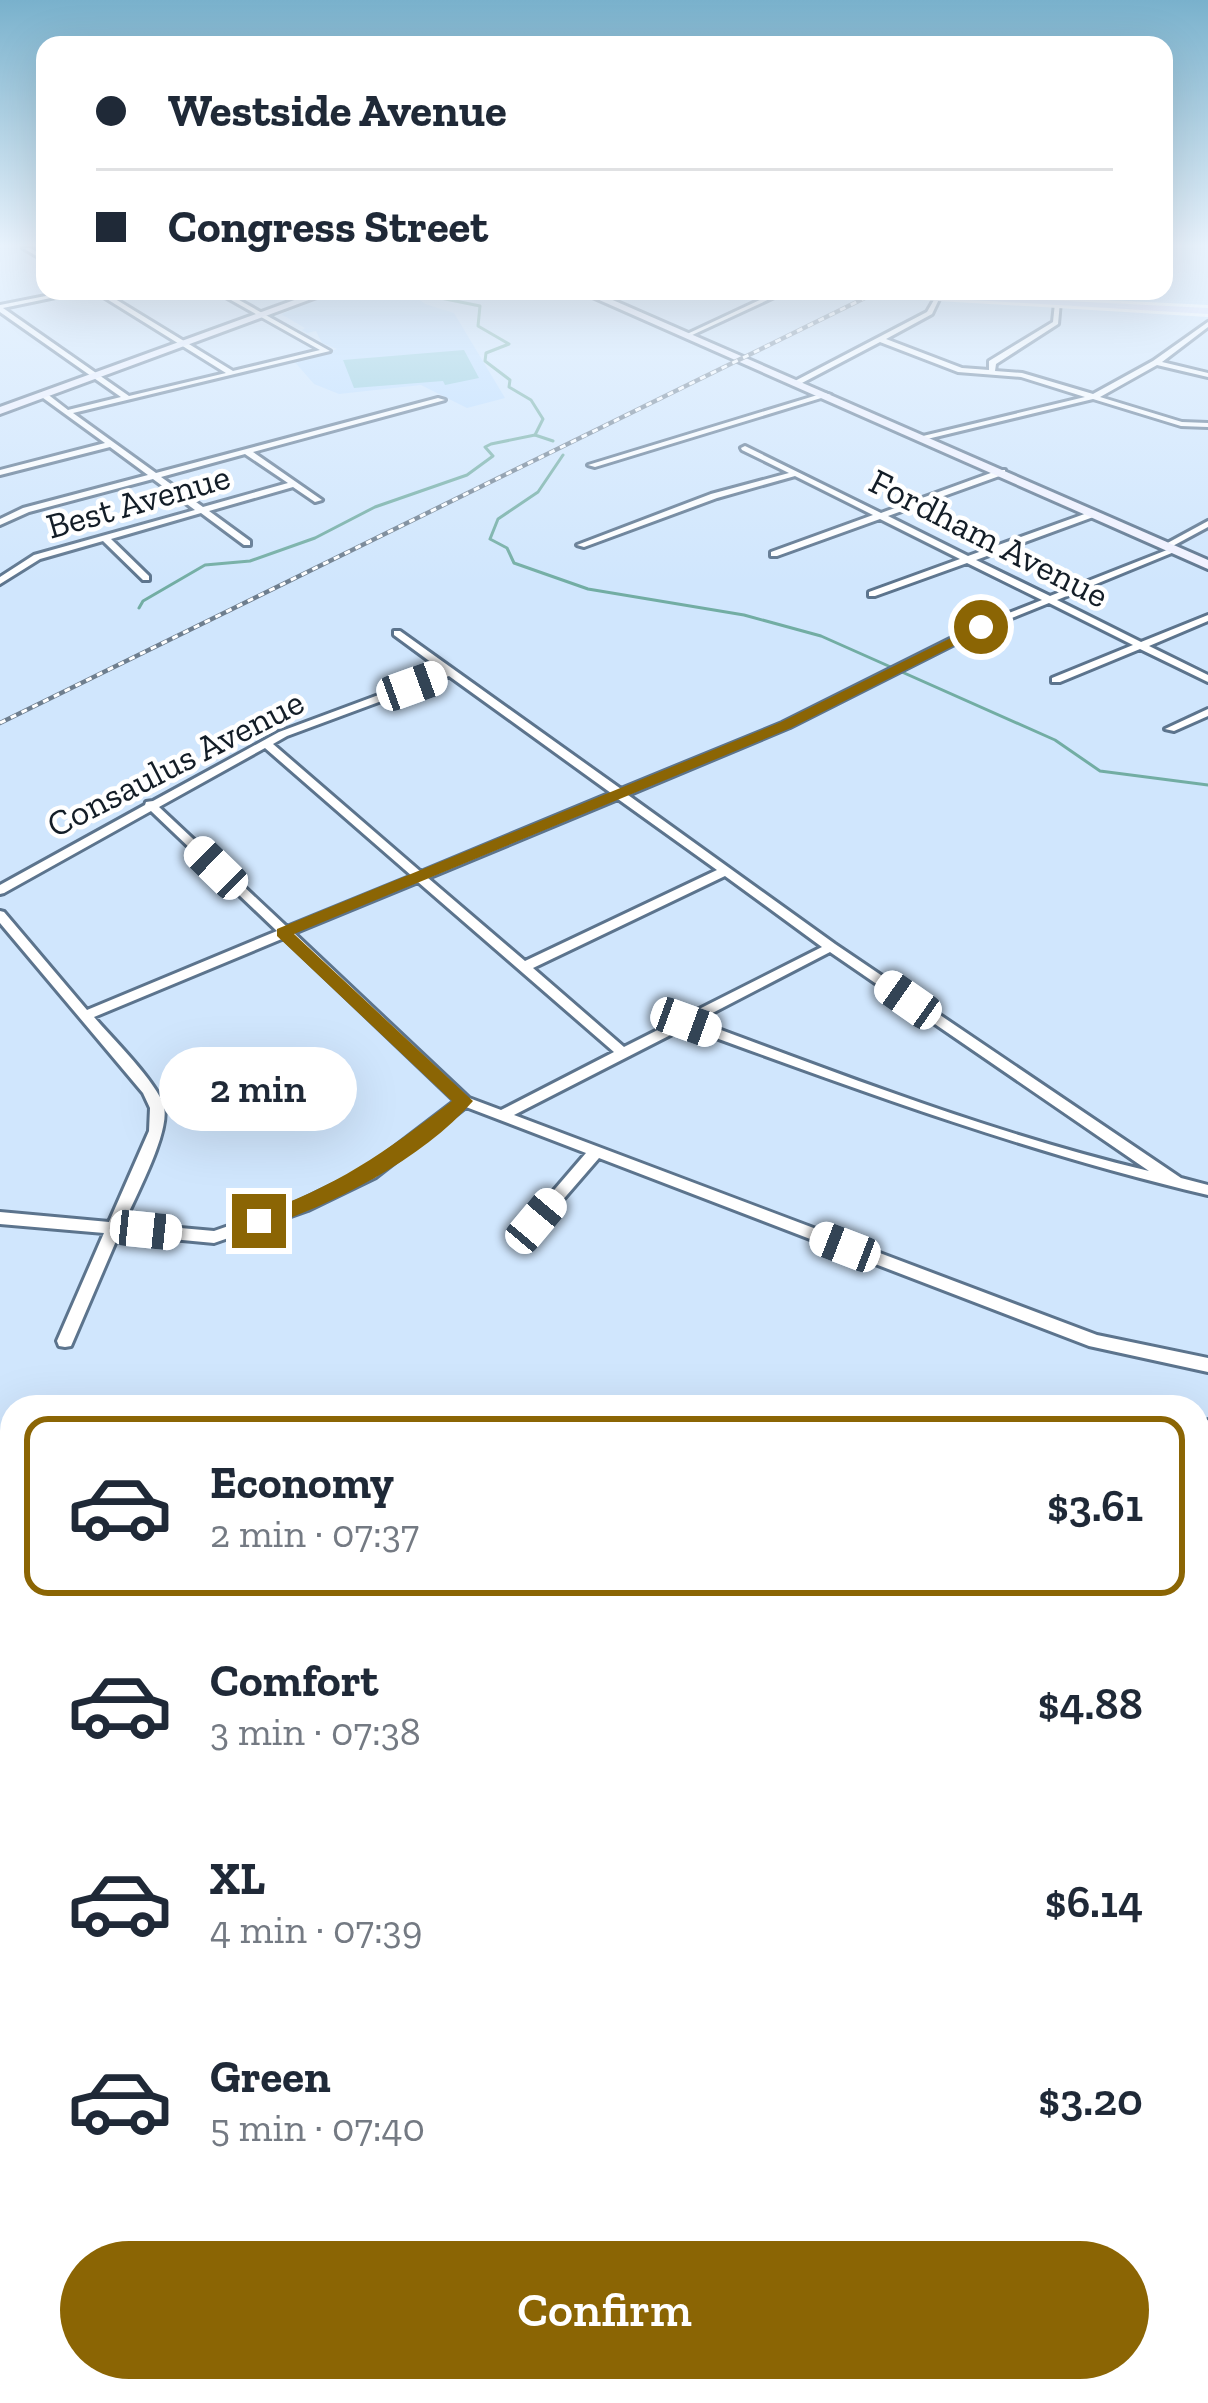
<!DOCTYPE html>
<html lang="en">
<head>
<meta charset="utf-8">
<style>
  body { margin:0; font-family:"Zilla Slab",serif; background:#f2f2f3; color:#1f2937; height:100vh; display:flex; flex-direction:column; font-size:45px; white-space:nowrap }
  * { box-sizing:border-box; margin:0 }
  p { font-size:39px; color:#747a83 }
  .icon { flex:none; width:66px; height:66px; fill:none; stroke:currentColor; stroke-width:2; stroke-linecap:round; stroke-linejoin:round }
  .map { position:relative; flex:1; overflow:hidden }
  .drawer { position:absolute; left:0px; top:1395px; width:1209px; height:1008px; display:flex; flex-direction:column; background:#fff; border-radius:36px 36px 0 0; box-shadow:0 12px 48px #0002 }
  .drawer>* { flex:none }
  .guide { position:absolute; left:36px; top:36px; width:1137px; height:264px; border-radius:24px; box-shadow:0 12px 48px #0002; display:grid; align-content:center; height:264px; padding:0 60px; background:#fff }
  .end { position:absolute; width:54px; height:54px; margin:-27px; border:15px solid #8b6504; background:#fff; box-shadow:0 0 0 6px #fff }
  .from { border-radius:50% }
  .bubble { position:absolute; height:84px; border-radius:42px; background:#fff; box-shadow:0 12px 48px #0002; font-size:39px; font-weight:600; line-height:84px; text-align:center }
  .car { position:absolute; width:36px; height:72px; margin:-36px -18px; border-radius:15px; box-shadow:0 0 9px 3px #0007; background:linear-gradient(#fff 24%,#345 0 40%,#fff 0 76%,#345 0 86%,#fff 0) }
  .guide b { display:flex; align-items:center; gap:42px; height:114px; font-size:45px }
  .guide b+b { border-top:3px solid #e0e1e3 }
  .guide i { width:30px; height:30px; background:#1f2937 }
  ul { padding:21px 0 0; list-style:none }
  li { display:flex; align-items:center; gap:36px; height:180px; margin:0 24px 18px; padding:0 36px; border:6px solid transparent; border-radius:24px }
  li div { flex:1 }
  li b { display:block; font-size:45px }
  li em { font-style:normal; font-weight:600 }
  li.current { border-color:#8b6504 }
  li>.icon { width:108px; height:108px; stroke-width:1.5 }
  .action { display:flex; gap:24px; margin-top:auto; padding:24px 60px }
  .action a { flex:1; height:138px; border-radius:72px; background:#8b6504; color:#fff; font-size:48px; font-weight:600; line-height:138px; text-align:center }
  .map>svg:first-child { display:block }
</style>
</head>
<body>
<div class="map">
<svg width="1208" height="2403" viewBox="0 0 1208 2403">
  <rect width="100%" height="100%" fill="#d0e6fd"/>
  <path fill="#bcddff" d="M 340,291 L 408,291 L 425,304 L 454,313 L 505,398 L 467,408 L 421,385 L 339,394 L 314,384 L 294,361 L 337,349 L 322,343 L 316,331 L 307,333 L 302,330 L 305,328 L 281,314 Z"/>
  <path fill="#d5bfdd" d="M 1197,1649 L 1208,1650 L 1208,1832 L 1197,1830 Z"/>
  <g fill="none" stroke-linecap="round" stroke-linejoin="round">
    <g stroke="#72ada3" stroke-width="3">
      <path d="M 416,293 L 480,306 L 478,326 L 509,344 L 486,353 L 485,361 L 510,380 L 509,387 L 531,400 L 543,419 L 535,435 L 553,441"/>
      <path d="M 563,455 L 538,492 L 498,519 L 490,539 L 507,548 L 514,563 L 588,589 L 744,615 L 821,636 L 1055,740 L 1100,771 L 1208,785"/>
      <path d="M 139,608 L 143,601 L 205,565 L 250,561 L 315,538 L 375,507 L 467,475 L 493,456 L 485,447 L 491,444 L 535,435"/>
    </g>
    <g stroke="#72ada3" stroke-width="6">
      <path d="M 521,1407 L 540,1407"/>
      <path d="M 0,1497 L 12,1493"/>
      <path d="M 1197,1711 L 1208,1712"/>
    </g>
  </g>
  <path fill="#90cbda" d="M 464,350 L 479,378 L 445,385 L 443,381 L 354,388 L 343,360 Z"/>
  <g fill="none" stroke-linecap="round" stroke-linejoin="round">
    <defs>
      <g id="street">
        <path d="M 23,248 L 30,248 L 45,256 L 45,261 Z"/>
        <path d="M 71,291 L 84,291 L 3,308 L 129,396 L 226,373 L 94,291 L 102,291 L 233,371 L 320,350 L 215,291 L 223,291 L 330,351 L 73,413 L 156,473 L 438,398 L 445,400 L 253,452 L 322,500 L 315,502 L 293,487 L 209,511 L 250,541 L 250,545 L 244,545 L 201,513 L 111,539 L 149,576 L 149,580 L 143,580 L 103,541 L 40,559 L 0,584 L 0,577 L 34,555 L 195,510 L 153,479 L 29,512 L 0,525 L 0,519 L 23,508 L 148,475 L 110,447 L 0,475 L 0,470 L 105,443 L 39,395 L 46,393 L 68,410 L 121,397 L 0,312 L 0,305 ZM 245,454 L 288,483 L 203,507 L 161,477 Z"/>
        <path d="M 779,291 L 787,291 L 690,336 L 685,335 Z"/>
        <path d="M 938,293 L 941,295 L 932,314 L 886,339 L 962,368 L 989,370 L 989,361 L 1053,322 L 1055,303 L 1060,302 L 1058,324 L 996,364 L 995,371 L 1022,373 L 1093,394 L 1153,361 L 1208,322 L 1208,327 L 1162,362 L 1208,373 L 1208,377 L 1157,365 L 1100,397 L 1182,422 L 1208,423 L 1208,427 L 1181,426 L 1093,399 L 923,440 L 923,436 L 1085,397 L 1021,377 L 958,372 L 880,342 L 800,384 L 793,382 L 927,312 Z"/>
        <path d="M 824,393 L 831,395 L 595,467 L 588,465 Z"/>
        <path d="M 745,446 L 881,513 L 999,470 L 1005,470 L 1005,474 L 888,516 L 968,556 L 1090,512 L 1096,512 L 1096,516 L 976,560 L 1050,596 L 1172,548 L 1179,550 L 1057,600 L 1141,642 L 1208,615 L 1208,621 L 1149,646 L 1208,675 L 1208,682 L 1140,649 L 1060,682 L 1052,682 L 1052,678 L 1133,645 L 1049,603 L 984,629 L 790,727 L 628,795 L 835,944 L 1181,1178 L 1208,1185 L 1208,1195 C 1029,1153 858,1090 686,1027 L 514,1115 L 1097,1335 L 1208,1358 L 1208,1372 L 1089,1346 L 599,1158 L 541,1225 L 531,1225 L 528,1221 L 531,1217 L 586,1153 L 466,1107 L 376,1177 L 308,1210 L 214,1243 L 119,1234 L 71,1346 L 65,1347 L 59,1346 L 57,1341 L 104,1233 L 0,1224 L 0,1212 L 109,1222 L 149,1131 L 150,1108 L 143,1093 L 0,923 L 0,911 L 4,912 L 87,1010 L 277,931 L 151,811 L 4,893 L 0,894 L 0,885 L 145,805 L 146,802 L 153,801 L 279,732 L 443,671 L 394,635 L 394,631 L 400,631 L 621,789 L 782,723 L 978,625 L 1042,600 L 967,563 L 875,596 L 869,596 L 869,592 L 960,559 L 880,519 L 777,556 L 771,556 L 771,552 L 873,515 L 795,476 L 717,498 L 584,547 L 577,545 L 711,494 L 789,473 L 742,450 L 741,448 ZM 449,676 L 611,793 L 421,872 L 273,744 L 287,736 ZM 265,748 L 412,876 L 287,927 L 159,807 ZM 618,799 L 717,870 L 525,961 L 428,878 ZM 725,876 L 822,947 L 624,1047 L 533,968 ZM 418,882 L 614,1052 L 501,1110 L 469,1098 L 294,933 ZM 284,938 L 455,1101 L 366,1169 L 298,1202 L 214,1231 L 124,1223 C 135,1197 170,1133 164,1107 C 158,1083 111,1037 94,1017 ZM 830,952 L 1149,1171 C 994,1134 845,1076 697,1021 Z"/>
        <path d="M 1208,521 L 1208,527 L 1169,548 L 1162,546 Z"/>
        <path d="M 1208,709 L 1208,716 L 1174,731 L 1165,729 Z"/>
        <path d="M 12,2162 L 12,2190 L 0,2196 L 0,2168 Z"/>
        <path d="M 210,2391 L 241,2391 L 235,2403 L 204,2403 Z"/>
        <path d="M 720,2391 L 749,2391 L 743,2403 L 714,2403 Z"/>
      </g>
      <g id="secondary">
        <path d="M 319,291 L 333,291 L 0,414 L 0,407 Z"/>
        <path d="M 579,291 L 592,291 L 1208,560 L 1208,569 Z"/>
        <path d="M 1208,1420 L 1208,1465 L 1197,1473 L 1197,1428 L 1200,1423 Z"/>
        <rect x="0" y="1862" width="12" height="30"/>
        <path d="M 1197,2074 L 1208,2078 L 1208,2115 L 1197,2111 Z"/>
        <path d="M 858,2391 L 899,2391 L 904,2403 L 863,2403 Z"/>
      </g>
      <path id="primary" d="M 866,291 L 1208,308 L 1208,314 L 871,294 Z"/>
    </defs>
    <use href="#street" stroke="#5c748d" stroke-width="6"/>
    <use href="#secondary" stroke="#5c748d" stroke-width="6"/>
    <use href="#primary" stroke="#fff" stroke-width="6"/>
    <use href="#street" fill="#fff" fill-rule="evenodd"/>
    <use href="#secondary" fill="#f1f2ff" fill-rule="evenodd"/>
    <use href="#primary" fill="#e3e5fe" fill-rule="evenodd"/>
    <defs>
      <path id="rail-far1" d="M 0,723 L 879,291"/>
      <g id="rail">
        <path d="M 0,1554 L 12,1555"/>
        <path d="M 1197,1599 L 1208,1600"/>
      </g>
    </defs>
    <use href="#rail-far1" stroke="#6e7e8e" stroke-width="4.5"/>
    <use href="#rail" stroke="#6e7e8e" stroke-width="10"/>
    <use href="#rail-far1" stroke="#fff" stroke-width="3" stroke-dasharray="6" stroke-linecap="butt"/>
    <use href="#rail" stroke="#fff" stroke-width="6" stroke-dasharray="16" stroke-linecap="butt"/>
  </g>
  <linearGradient id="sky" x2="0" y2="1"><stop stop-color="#79b1cc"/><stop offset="0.42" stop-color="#eaf4fe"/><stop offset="1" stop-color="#eaf4fe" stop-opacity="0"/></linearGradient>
  <rect width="1208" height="584" fill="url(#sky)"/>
  <path fill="#8b6504" d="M 981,623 L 985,630 L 791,728 L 294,934 L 473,1101 C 423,1159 331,1206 259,1229 L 252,1226 L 252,1216 C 335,1188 384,1153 452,1101 L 277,936 L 277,929 L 781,722 Z"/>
  <g text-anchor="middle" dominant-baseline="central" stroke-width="9" stroke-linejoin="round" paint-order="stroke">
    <g font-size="36" fill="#131d27" stroke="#fff">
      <text transform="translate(138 501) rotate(-16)">Best Avenue</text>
      <text transform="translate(989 538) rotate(27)">Fordham Avenue</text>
      <text transform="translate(175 763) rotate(-27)">Consaulus Avenue</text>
    </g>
  </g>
</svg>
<i class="end from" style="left:981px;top:627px"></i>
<i class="end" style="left:259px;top:1221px"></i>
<div class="bubble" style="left:159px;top:1047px;width:198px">2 min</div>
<i class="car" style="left:412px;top:686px;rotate:70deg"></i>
<i class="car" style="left:216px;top:868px;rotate:314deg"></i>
<i class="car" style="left:908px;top:1000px;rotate:305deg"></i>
<i class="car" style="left:686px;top:1022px;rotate:110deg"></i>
<i class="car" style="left:536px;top:1221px;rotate:40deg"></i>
<i class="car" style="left:146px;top:1230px;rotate:96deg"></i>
<i class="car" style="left:845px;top:1247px;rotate:291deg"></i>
<div class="guide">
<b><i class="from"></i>Westside Avenue</b>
<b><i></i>Congress Street</b>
</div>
<section class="drawer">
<ul>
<li class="current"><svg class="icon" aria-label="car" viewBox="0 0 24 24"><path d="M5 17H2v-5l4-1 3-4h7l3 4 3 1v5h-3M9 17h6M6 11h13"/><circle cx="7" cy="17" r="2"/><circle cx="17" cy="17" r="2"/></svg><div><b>Economy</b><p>2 min · 07:37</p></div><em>$3.61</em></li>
<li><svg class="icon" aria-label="car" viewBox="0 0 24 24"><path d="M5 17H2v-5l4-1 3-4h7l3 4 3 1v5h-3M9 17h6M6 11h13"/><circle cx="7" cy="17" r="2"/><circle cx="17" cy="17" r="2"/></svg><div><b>Comfort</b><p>3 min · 07:38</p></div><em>$4.88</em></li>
<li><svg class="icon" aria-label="car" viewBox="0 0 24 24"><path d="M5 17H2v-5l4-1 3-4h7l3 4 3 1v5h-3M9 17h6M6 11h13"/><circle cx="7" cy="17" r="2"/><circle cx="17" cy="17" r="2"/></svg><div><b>XL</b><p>4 min · 07:39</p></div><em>$6.14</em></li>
<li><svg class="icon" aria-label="car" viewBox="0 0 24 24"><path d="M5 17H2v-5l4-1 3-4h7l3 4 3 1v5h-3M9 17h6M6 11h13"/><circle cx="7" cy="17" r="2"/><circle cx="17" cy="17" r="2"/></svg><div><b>Green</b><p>5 min · 07:40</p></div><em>$3.20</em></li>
</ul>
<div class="action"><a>Confirm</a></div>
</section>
</div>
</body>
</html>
